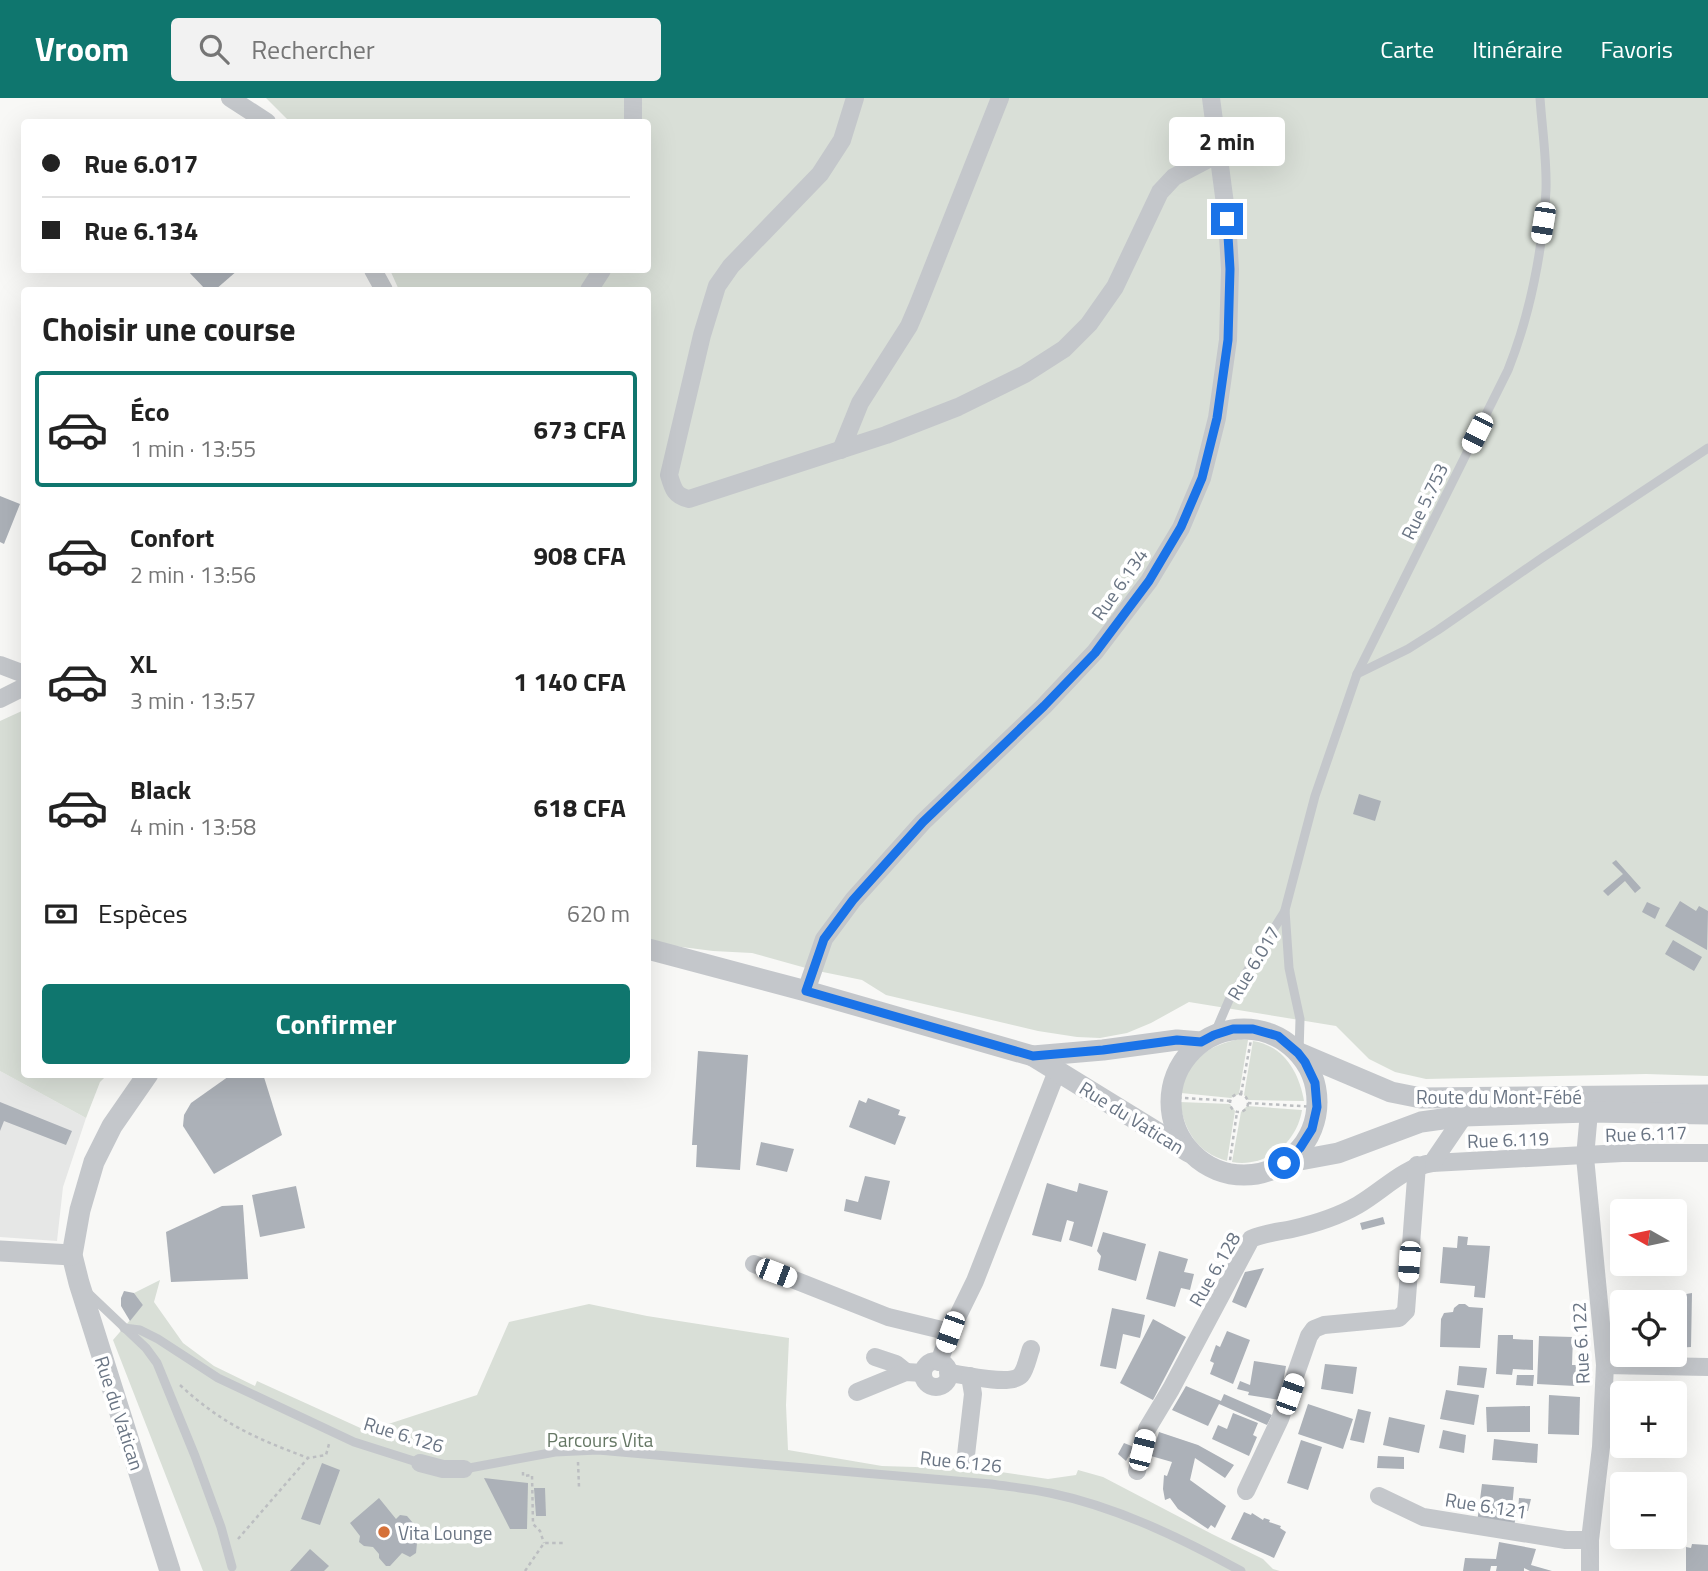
<!DOCTYPE html>
<html lang="fr">
<head>
<meta charset="utf-8">
<style>
  body { margin:0; font-family:"Titillium Web",sans-serif; background:#f2f2f2; color:#222; height:100vh; display:flex; flex-direction:column; font-size:26px; white-space:nowrap }
  * { box-sizing:border-box; margin:0 }
  p { font-size:23px; color:#767676 }
  .icon { flex:none; width:38px; height:38px; fill:none; stroke:currentColor; stroke-width:2; stroke-linecap:round; stroke-linejoin:round }
  .map { position:relative; flex:1; overflow:hidden }
  .drawer { position:absolute; left:21px; top:189px; width:630px; height:791px; display:flex; flex-direction:column; background:#fff; border-radius:7px; box-shadow:0 7px 28px #0002 }
  .drawer>* { flex:none }
  .guide { position:absolute; left:21px; top:21px; width:630px; height:154px; border-radius:7px; box-shadow:0 7px 28px #0002; display:grid; align-content:center; height:154px; padding:0 21px; background:#fff }
  .needle { width:46px; rotate:279deg }
  .controls { position:absolute; left:1610px; top:1101px; display:grid; gap:14px }
  .controls a { display:grid; place-items:center; width:77px; height:77px; border-radius:7px; background:#fff; box-shadow:0 7px 28px #0002; font-size:35px }
  .end { position:absolute; width:32px; height:32px; margin:-16px; border:9px solid #1a73e8; background:#fff; box-shadow:0 0 0 4px #fff }
  .from { border-radius:50% }
  .bubble { position:absolute; height:49px; border-radius:7px; background:#fff; box-shadow:0 7px 28px #0002; font-size:23px; font-weight:700; line-height:49px; text-align:center }
  .car { position:absolute; width:21px; height:42px; margin:-21px -10px; border-radius:9px; box-shadow:0 0 5px 2px #0007; background:linear-gradient(#fff 24%,#345 0 40%,#fff 0 76%,#345 0 86%,#fff 0) }
  .guide b { display:flex; align-items:center; gap:24px; height:66px; font-size:26px }
  .guide b+b { border-top:2px solid #e0e0e0 }
  .guide i { width:18px; height:18px; background:#222 }
  ul { padding:0; list-style:none }
  li { display:flex; align-items:center; gap:21px; height:116px; margin:0 14px 10px; padding:0 7px; border:4px solid transparent; border-radius:7px }
  li div { flex:1 }
  li b { display:block; font-size:26px }
  li em { font-style:normal; font-weight:700 }
  li.selected { border-color:#0f766e }
  li>.icon { width:63px; height:63px; stroke-width:1.5 }
  h2 { padding:0 21px; font-size:32px; line-height:84px }
  .pay { display:flex; align-items:center; gap:18px; height:77px; padding:0 21px; font-size:26px }
  .pay p { margin-inline-start:auto }
  .action { display:flex; gap:14px; margin-top:auto; padding:14px 21px }
  .action a { flex:1; height:80px; border-radius:7px; background:#0f766e; color:#fff; font-size:28px; font-weight:700; line-height:80px; text-align:center }
  header { display:flex; align-items:center; gap:42px; box-sizing:border-box; height:98px; padding:0 35px; background:#0f766e; color:#fff }
  header strong { font-size:33px }
  nav { display:flex; gap:38px; margin-inline-start:auto; font-size:24px }
  .search { width:490px; height:63px; background:#f2f2f2; display:flex; align-items:center; gap:18px; box-sizing:border-box; padding:0 24px; border-radius:7px; color:#767676; font-size:26px }
  .map>svg:first-child { display:block }
</style>
</head>
<body>
<header>
<strong>Vroom</strong>
<div class="search"><svg class="icon" aria-label="search" viewBox="0 0 24 24"><circle cx="10" cy="10" r="6"/><path d="M15 15l6 6"/></svg>Rechercher</div>
<nav><a>Carte</a><a>Itinéraire</a><a>Favoris</a></nav>
</header>
<div class="map">
<svg width="1708" height="1473" viewBox="0 0 1708 1473">
  <rect width="100%" height="100%" fill="#f8f8f6"/>
  <path fill="#e6e7e6" d="M 0,973 L 86,1020 L 63,1089 L 57,1143 L 0,1139 Z"/>
  <g fill="#d9dfd7">
    <path d="M 266,0 L 1708,0 L 1708,978 L 1646,976 L 1426,981 L 1395,974 L 1369,961 L 1336,928 L 1189,904 L 1151,925 L 1127,935 L 1100,940 L 1077,939 L 1038,933 L 886,897 L 862,882 L 813,872 L 752,855 L 713,853 L 666,847 L 648,842 L 648,192 L 399,192 L 390,172 L 648,172 L 648,24 L 290,24 Z"/>
    <path d="M 24,612 L 24,976 L 107,977 L 100,984 L 86,1020 L 0,973 L 0,623 Z"/>
    <path d="M 1241,941 L 1248,942 L 1239,996 L 1231,1000 L 1181,995 C 1186,962 1210,946 1241,941 Z"/>
    <path d="M 1253,943 C 1284,948 1299,974 1304,1003 L 1248,1002 L 1244,997 Z"/>
    <path d="M 1180,1004 L 1230,1006 L 1235,1013 L 1227,1063 C 1197,1055 1184,1032 1180,1004 Z"/>
    <path d="M 1247,1008 L 1302,1012 C 1297,1045 1266,1070 1232,1064 L 1241,1014 Z"/>
    <path d="M 160,1182 L 154,1204 L 183,1245 L 214,1268 L 255,1288 L 257,1283 L 367,1333 L 477,1297 L 509,1224 L 589,1206 L 647,1218 L 789,1240 L 786,1307 L 788,1352 L 882,1368 L 980,1371 L 1048,1381 L 1076,1377 L 1078,1372 L 1103,1379 L 1212,1436 L 1263,1461 L 1273,1471 L 1280,1473 L 203,1473 L 113,1242 L 143,1207 L 134,1195 Z"/>
  </g>
  <g fill="#acb1b8">
    <path d="M 187,172 L 238,172 L 215,192 L 206,192 Z"/>
    <path d="M 0,398 L 20,406 L 4,446 L 0,444 Z"/>
    <path d="M 1359,696 L 1381,703 L 1375,723 L 1353,716 Z"/>
    <path d="M 1616,762 L 1641,790 L 1635,795 L 1625,783 L 1608,798 L 1603,793 L 1623,776 L 1612,765 Z"/>
    <path d="M 1680,803 L 1696,813 L 1699,808 L 1708,813 L 1707,852 L 1665,828 Z"/>
    <path d="M 1647,804 L 1660,810 L 1655,821 L 1642,814 Z"/>
    <path d="M 1673,842 L 1702,859 L 1694,873 L 1665,856 Z"/>
    <path d="M 698,953 L 748,957 L 740,1072 L 696,1069 L 697,1047 L 692,1047 Z"/>
    <path d="M 232,976 L 263,976 L 282,1037 L 214,1076 L 183,1028 L 184,1017 L 191,1005 Z"/>
    <path d="M 868,1000 L 900,1012 L 898,1017 L 906,1019 L 895,1047 L 849,1029 L 859,1002 L 866,1005 Z"/>
    <path d="M 0,1004 L 72,1033 L 66,1047 L 4,1023 L 0,1033 Z"/>
    <path d="M 761,1044 L 794,1051 L 787,1074 L 756,1067 Z"/>
    <path d="M 865,1078 L 890,1083 L 881,1122 L 844,1113 L 846,1101 L 858,1104 Z"/>
    <path d="M 1047,1085 L 1077,1094 L 1079,1085 L 1108,1093 L 1092,1149 L 1069,1142 L 1074,1124 L 1067,1122 L 1061,1144 L 1032,1137 Z"/>
    <path d="M 296,1088 L 305,1130 L 260,1139 L 252,1097 Z"/>
    <path d="M 243,1107 L 248,1181 L 171,1184 L 166,1134 L 222,1108 Z"/>
    <path d="M 1383,1119 L 1385,1126 L 1362,1132 L 1360,1125 Z"/>
    <path d="M 1103,1134 L 1146,1146 L 1136,1183 L 1098,1172 L 1101,1158 L 1097,1153 Z"/>
    <path d="M 1458,1138 L 1468,1139 L 1467,1147 L 1490,1148 L 1485,1200 L 1474,1199 L 1475,1188 L 1440,1185 L 1443,1149 L 1457,1150 Z"/>
    <path d="M 1159,1153 L 1188,1161 L 1184,1174 L 1194,1176 L 1190,1192 L 1181,1190 L 1175,1209 L 1146,1201 Z"/>
    <path d="M 1264,1170 L 1246,1210 L 1232,1204 L 1245,1174 Z"/>
    <path d="M 124,1193 L 134,1195 L 143,1207 L 130,1223 L 121,1208 L 121,1200 Z"/>
    <path d="M 1692,1195 L 1691,1249 L 1675,1250 L 1675,1204 L 1646,1203 Z"/>
    <path d="M 1459,1206 L 1465,1206 L 1469,1209 L 1483,1210 L 1480,1250 L 1440,1249 L 1441,1221 L 1444,1215 L 1453,1214 L 1454,1210 Z"/>
    <path d="M 1112,1210 L 1145,1217 L 1140,1240 L 1123,1236 L 1116,1271 L 1100,1268 Z"/>
    <path d="M 1153,1221 L 1186,1239 L 1153,1302 L 1120,1285 Z"/>
    <path d="M 1227,1233 L 1250,1242 L 1233,1286 L 1210,1276 L 1214,1265 L 1210,1263 L 1216,1247 L 1220,1249 Z"/>
    <path d="M 1498,1237 L 1513,1237 L 1513,1241 L 1533,1242 L 1533,1272 L 1513,1271 L 1512,1277 L 1496,1276 Z"/>
    <path d="M 1539,1238 L 1573,1239 L 1572,1267 L 1576,1267 L 1575,1288 L 1537,1286 Z"/>
    <path d="M 1254,1263 L 1286,1268 L 1280,1302 L 1248,1297 L 1249,1294 L 1237,1291 L 1240,1283 L 1250,1287 Z"/>
    <path d="M 1325,1266 L 1357,1269 L 1353,1296 L 1321,1291 Z"/>
    <path d="M 1459,1268 L 1487,1270 L 1484,1290 L 1457,1287 Z"/>
    <path d="M 1517,1277 L 1534,1277 L 1533,1288 L 1516,1287 Z"/>
    <path d="M 1186,1288 L 1221,1303 L 1224,1296 L 1272,1317 L 1267,1327 L 1219,1306 L 1208,1328 L 1172,1312 Z"/>
    <path d="M 1446,1292 L 1479,1297 L 1474,1327 L 1440,1321 Z"/>
    <path d="M 1549,1297 L 1580,1299 L 1579,1337 L 1548,1336 Z"/>
    <path d="M 1308,1306 L 1353,1321 L 1343,1351 L 1298,1336 Z"/>
    <path d="M 1530,1308 L 1530,1334 L 1487,1334 L 1486,1309 Z"/>
    <path d="M 1358,1311 L 1371,1314 L 1364,1345 L 1350,1342 Z"/>
    <path d="M 1233,1315 L 1258,1325 L 1253,1337 L 1257,1339 L 1249,1358 L 1212,1341 L 1218,1327 L 1227,1331 Z"/>
    <path d="M 1389,1319 L 1425,1327 L 1419,1355 L 1383,1347 Z"/>
    <path d="M 1443,1332 L 1466,1337 L 1464,1355 L 1439,1350 Z"/>
    <path d="M 1159,1334 L 1198,1347 L 1234,1367 L 1225,1380 L 1195,1360 L 1190,1382 L 1226,1408 L 1215,1430 L 1211,1427 L 1208,1431 L 1178,1411 L 1170,1400 L 1165,1402 L 1163,1391 L 1164,1377 L 1167,1378 L 1172,1364 L 1151,1358 Z"/>
    <path d="M 1494,1341 L 1538,1346 L 1537,1365 L 1492,1362 Z"/>
    <path d="M 1301,1342 L 1322,1349 L 1308,1392 L 1287,1385 Z"/>
    <path d="M 1124,1345 L 1134,1349 L 1126,1363 L 1118,1356 Z"/>
    <path d="M 1378,1358 L 1404,1359 L 1404,1371 L 1377,1370 Z"/>
    <path d="M 322,1365 L 340,1372 L 320,1427 L 301,1421 Z"/>
    <path d="M 484,1380 L 528,1385 L 527,1431 L 510,1431 Z"/>
    <path d="M 1482,1386 L 1514,1389 L 1512,1410 L 1517,1410 L 1514,1429 L 1477,1425 Z"/>
    <path d="M 534,1390 L 545,1390 L 546,1418 L 536,1418 Z"/>
    <path d="M 379,1400 L 396,1421 L 400,1417 L 407,1418 L 413,1425 L 413,1432 L 409,1435 L 417,1445 L 416,1455 L 410,1459 L 402,1455 L 390,1468 L 386,1468 L 379,1460 L 379,1456 L 373,1449 L 364,1448 L 359,1444 L 360,1438 L 350,1425 Z"/>
    <path d="M 1519,1400 L 1531,1401 L 1528,1413 L 1518,1412 Z"/>
    <path d="M 1244,1414 L 1251,1417 L 1252,1415 L 1263,1422 L 1264,1420 L 1270,1422 L 1269,1424 L 1281,1428 L 1280,1430 L 1286,1434 L 1274,1460 L 1231,1441 Z"/>
    <path d="M 1499,1444 L 1536,1451 L 1531,1467 L 1552,1473 L 1530,1473 L 1524,1470 L 1524,1473 L 1496,1473 L 1497,1468 L 1491,1468 L 1490,1473 L 1463,1473 L 1465,1460 L 1496,1461 Z"/>
    <path d="M 1692,1446 L 1708,1447 L 1708,1473 L 1686,1473 L 1686,1449 L 1691,1450 Z"/>
    <path d="M 310,1451 L 329,1468 L 324,1473 L 290,1473 Z"/>
  </g>
  <g fill="none" stroke-linecap="round" stroke-linejoin="round">
    <g stroke="#bcbec1" stroke-width="2.5" stroke-dasharray="3.5 3.5" stroke-linecap="butt">
      <circle cx="1239" cy="1005" r="9"/>
      <path d="M 1241,996 L 1253,931"/>
      <path d="M 1171,999 L 1230,1003"/>
      <path d="M 1248,1005 L 1317,1009"/>
      <path d="M 1228,1076 L 1237,1014"/>
      <path d="M 180,1287 C 222,1326 255,1340 308,1360"/>
      <path d="M 578,1364 L 579,1389"/>
      <path d="M 523,1374 L 523,1378 L 532,1377 L 533,1426 L 540,1433 L 544,1445"/>
      <path d="M 238,1441 L 308,1360 L 326,1357 L 329,1346"/>
      <path d="M 525,1473 L 544,1445 L 564,1445"/>
    </g>
    <g stroke="#c4c7cb" stroke-width="9">
      <path d="M 1357,576 L 1408,551 L 1438,532 L 1542,460 L 1708,350"/>
      <path d="M 1214,937 L 1229,902 L 1285,813"/>
      <path d="M 1299,955 L 1300,921 L 1289,870 L 1285,812 L 1315,698 L 1357,576 L 1508,272 C 1530,217 1543,151 1546,92 C 1547,62 1542,30 1540,0"/>
      <path d="M 87,1194 L 146,1250 L 157,1265 L 195,1358 L 221,1429 L 232,1469"/>
      <path d="M 124,1230 L 140,1232 L 158,1241 L 218,1280 L 354,1344 L 420,1365"/>
      <path d="M 464,1371 L 555,1354 L 598,1352 L 991,1386 C 1011,1389 1031,1391 1050,1395 C 1117,1409 1181,1440 1241,1473"/>
    </g>
    <g stroke="#c4c7cb" stroke-width="18">
      <path d="M 230,0 L 267,24"/>
      <path d="M 633,0 L 633,24"/>
      <path d="M 855,0 L 842,42 L 820,76 L 731,168 L 717,188 L 702,237 L 669,377 C 673,391 675,398 689,401 L 886,337 L 958,309 L 1025,276 L 1064,251 L 1089,226 L 1115,189 L 1160,94 L 1174,79 L 1218,56"/>
      <path d="M 373,172 L 384,192"/>
      <path d="M 589,192 L 602,172"/>
      <path d="M 841,352 L 860,305 L 909,228 L 918,207 L 1000,0"/>
      <path d="M 0,567 L 24,576"/>
      <path d="M 0,601 L 24,589"/>
      <path d="M 806,893 L 824,841 L 853,802 L 923,724 L 1044,608 L 1095,554 L 1149,483 L 1181,430 L 1202,380 L 1217,320 L 1228,242 L 1230,171 L 1227,121 L 1211,0"/>
      <path d="M 1589,1014 L 1585,1059 L 1605,1267 L 1601,1349 L 1590,1442 L 1590,1473"/>
      <path d="M 1432,1065 L 1622,1055 L 1708,1055"/>
      <path d="M 754,1166 L 888,1219 L 950,1234"/>
      <path d="M 875,1259 L 896,1266 L 906,1274"/>
      <circle cx="936" cy="1276" r="13"/>
      <path d="M 939,1264 L 950,1234 L 975,1183 L 1057,973"/>
      <path d="M 1605,1267 L 1708,1269"/>
      <path d="M 948,1275 C 964,1276 1010,1289 1021,1277 C 1026,1271 1028,1259 1031,1251"/>
      <path d="M 857,1294 L 906,1274 L 923,1275"/>
      <path d="M 966,1357 L 973,1296 L 970,1278"/>
      <path d="M 420,1365 L 443,1371 L 464,1371"/>
      <path d="M 1137,1373 L 1147,1331 L 1171,1291 L 1251,1141 C 1264,1135 1278,1134 1292,1131 C 1314,1126 1339,1118 1358,1107 C 1384,1092 1402,1070 1432,1065 L 1464,1018"/>
      <path d="M 1246,1393 L 1280,1321 L 1309,1238 L 1314,1231 L 1324,1227 L 1399,1220 L 1406,1213 L 1417,1067"/>
      <path d="M 1379,1398 L 1423,1419 L 1566,1442 L 1590,1442"/>
    </g>
    <g stroke="#c4c7cb" stroke-width="21">
      <path d="M 648,851 L 806,893 L 1033,958 L 1103,952 L 1177,942 L 1201,944"/>
      <circle cx="1244" cy="1004" r="73"/>
      <path d="M 1299,955 L 1391,994 L 1421,1000 L 1708,997"/>
      <path d="M 1033,958 L 1189,1054"/>
      <path d="M 148,976 L 112,1028 L 94,1064 L 80,1112 L 72,1157 L 79,1185 L 170,1473"/>
      <path d="M 1284,1065 L 1338,1055 L 1421,1024 L 1464,1018 L 1589,1014 L 1708,1016"/>
      <path d="M 0,1153 L 72,1157"/>
    </g>
  </g>
  <g fill="none" stroke-linecap="round" stroke-linejoin="round">
    <path stroke="#1a73e8" stroke-width="9" d="M 1227,121 L 1230,171 L 1228,242 L 1217,320 L 1202,380 L 1181,429 L 1149,483 L 1095,555 L 1044,608 L 923,724 L 853,802 L 824,841 L 806,893 L 1033,958 L 1103,952 L 1177,942 L 1201,944 L 1214,937 L 1233,931 L 1253,931 L 1278,938 L 1298,955 L 1305,964 L 1315,985 L 1317,1009 L 1312,1031 L 1300,1050 L 1284,1065"/>
  </g>
  <circle fill="#d57139" stroke="#fff" stroke-width="2.5" cx="384" cy="1434" r="7"/>
  <g text-anchor="middle" dominant-baseline="central" stroke-width="7" stroke-linejoin="round" paint-order="stroke">
    <g font-size="19" fill="#6a7584" stroke="#fff">
      <text transform="translate(1424 403) rotate(-64)">Rue 5.753</text>
      <text transform="translate(1119 486) rotate(-55)">Rue 6.134</text>
      <text transform="translate(1253 865) rotate(-59)">Rue 6.017</text>
      <text x="1499" y="998">Route du Mont-Fébé</text>
      <text transform="translate(1132 1019) rotate(32)">Rue du Vatican</text>
      <text transform="translate(1646 1035) rotate(-2)">Rue 6.117</text>
      <text transform="translate(1508 1041) rotate(-2)">Rue 6.119</text>
      <text transform="translate(1214 1171) rotate(-60)">Rue 6.128</text>
      <text transform="translate(1580 1245) rotate(-93)">Rue 6.122</text>
      <text transform="translate(120 1315) rotate(72)">Rue du Vatican</text>
      <text transform="translate(404 1336) rotate(17)">Rue 6.126</text>
      <text transform="translate(961 1363) rotate(6)">Rue 6.126</text>
      <text transform="translate(1486 1407) rotate(9)">Rue 6.121</text>
    </g>
    <g font-size="19" fill="#657764" stroke="#fff">
      <text x="600" y="1341">Parcours Vita</text>
    </g>
    <g font-size="19" fill="#6a7584" stroke="#fff" text-anchor="start">
      <text x="398" y="1434">Vita Lounge</text>
    </g>
  </g>
</svg>
<div class="controls">
<a><svg class="needle" viewBox="-14 -14 28 28"><path d="M0-13l5 13h-10z" fill="#e53935"/><path d="M0 13l5-13h-10z" fill="#767676"/></svg></a>
<a><svg class="icon" aria-label="locate" viewBox="0 0 24 24"><circle cx="12" cy="12" r="6"/><path d="M12 2v4M12 18v4M2 12h4M18 12h4"/></svg></a>
<a>+</a>
<a>−</a>
</div>
<i class="end from" style="left:1284px;top:1065px"></i>
<i class="end" style="left:1227px;top:121px"></i>
<div class="bubble" style="left:1169px;top:19px;width:116px">2 min</div>
<i class="car" style="left:1543px;top:125px;rotate:189deg"></i>
<i class="car" style="left:1477px;top:335px;rotate:207deg"></i>
<i class="car" style="left:1409px;top:1164px;rotate:184deg"></i>
<i class="car" style="left:776px;top:1175px;rotate:111deg"></i>
<i class="car" style="left:950px;top:1234px;rotate:200deg"></i>
<i class="car" style="left:1290px;top:1296px;rotate:19deg"></i>
<i class="car" style="left:1142px;top:1352px;rotate:14deg"></i>
<div class="guide">
<b><i class="from"></i>Rue 6.017</b>
<b><i></i>Rue 6.134</b>
</div>
<section class="drawer">
<h2>Choisir une course</h2>
<ul>
<li class="selected"><svg class="icon" aria-label="car" viewBox="0 0 24 24"><path d="M5 17H2v-5l4-1 3-4h7l3 4 3 1v5h-3M9 17h6M6 11h13"/><circle cx="7" cy="17" r="2"/><circle cx="17" cy="17" r="2"/></svg><div><b>Éco</b><p>1 min · 13:55</p></div><em>673 CFA</em></li>
<li><svg class="icon" aria-label="car" viewBox="0 0 24 24"><path d="M5 17H2v-5l4-1 3-4h7l3 4 3 1v5h-3M9 17h6M6 11h13"/><circle cx="7" cy="17" r="2"/><circle cx="17" cy="17" r="2"/></svg><div><b>Confort</b><p>2 min · 13:56</p></div><em>908 CFA</em></li>
<li><svg class="icon" aria-label="car" viewBox="0 0 24 24"><path d="M5 17H2v-5l4-1 3-4h7l3 4 3 1v5h-3M9 17h6M6 11h13"/><circle cx="7" cy="17" r="2"/><circle cx="17" cy="17" r="2"/></svg><div><b>XL</b><p>3 min · 13:57</p></div><em>1 140 CFA</em></li>
<li><svg class="icon" aria-label="car" viewBox="0 0 24 24"><path d="M5 17H2v-5l4-1 3-4h7l3 4 3 1v5h-3M9 17h6M6 11h13"/><circle cx="7" cy="17" r="2"/><circle cx="17" cy="17" r="2"/></svg><div><b>Black</b><p>4 min · 13:58</p></div><em>618 CFA</em></li>
</ul>
<div class="pay"><svg class="icon" aria-label="cash" viewBox="0 0 24 24"><path d="M3 7h18v10H3z"/><circle cx="12" cy="12" r="2"/></svg>Espèces<p>620 m</p></div>
<div class="action"><a>Confirmer</a></div>
</section>
</div>
</body>
</html>
